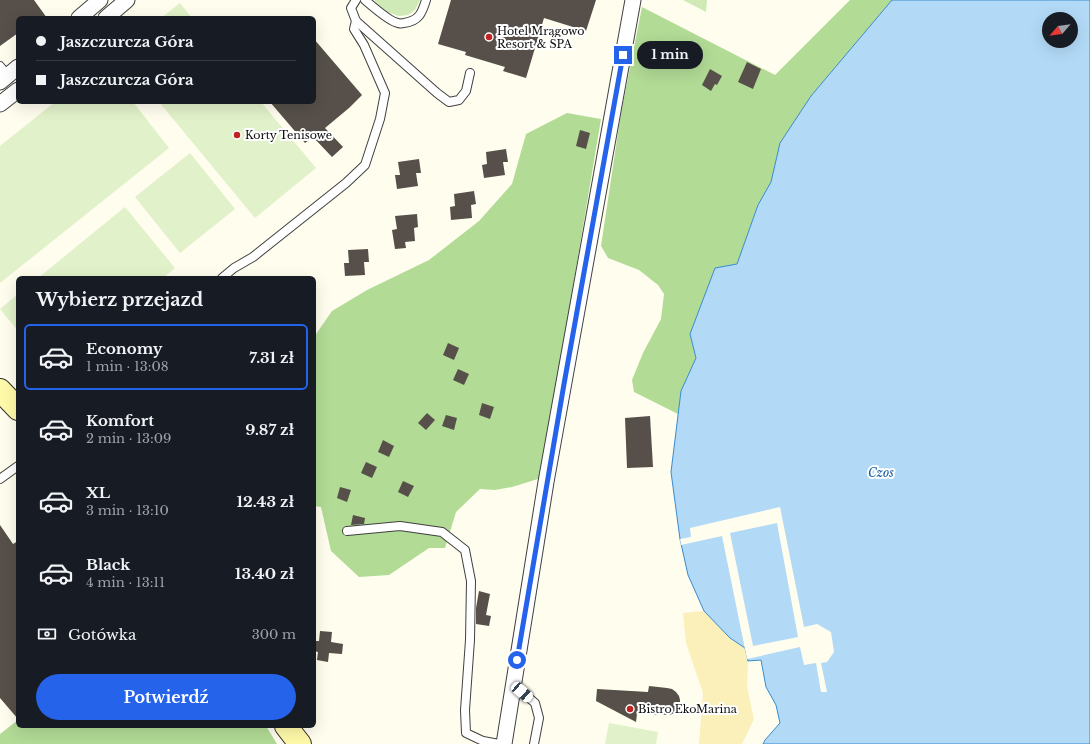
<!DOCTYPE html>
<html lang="pl">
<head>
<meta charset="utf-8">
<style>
  body { margin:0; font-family:"Libre Baskerville",serif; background:#242831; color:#f1f3f6; height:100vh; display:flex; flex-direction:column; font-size:15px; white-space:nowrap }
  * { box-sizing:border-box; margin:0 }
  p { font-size:13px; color:#9ea1a6 }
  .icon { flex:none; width:22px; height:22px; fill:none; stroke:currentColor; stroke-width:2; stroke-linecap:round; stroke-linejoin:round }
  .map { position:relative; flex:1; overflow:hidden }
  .details { position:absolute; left:16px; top:276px; width:300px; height:452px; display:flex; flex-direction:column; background:#171b24; border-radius:6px; box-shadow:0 4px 16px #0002 }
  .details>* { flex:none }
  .banner { position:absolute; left:16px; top:16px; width:300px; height:88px; border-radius:6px; box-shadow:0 4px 16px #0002; display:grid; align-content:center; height:88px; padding:0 20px; background:#171b24 }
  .needle { width:26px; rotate:242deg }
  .fabs { position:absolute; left:1042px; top:12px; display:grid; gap:8px }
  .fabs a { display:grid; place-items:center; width:36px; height:36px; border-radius:50%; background:#171b24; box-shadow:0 4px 16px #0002; font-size:20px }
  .end { position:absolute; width:18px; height:18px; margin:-9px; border:5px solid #2563eb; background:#fff; box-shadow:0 0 0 2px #fff }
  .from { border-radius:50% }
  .bubble { position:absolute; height:28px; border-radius:14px; background:#171b24; box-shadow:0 4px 16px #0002; font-size:13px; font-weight:700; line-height:28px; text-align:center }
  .car { position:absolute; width:12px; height:24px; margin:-12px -6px; border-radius:5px; box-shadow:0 0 3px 1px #0007; background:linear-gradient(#fff 24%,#345 0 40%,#fff 0 76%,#345 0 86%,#fff 0) }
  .banner b { display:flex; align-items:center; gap:14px; height:38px; font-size:15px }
  .banner b+b { border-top:1px solid #363941 }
  .banner i { width:10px; height:10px; background:#f1f3f6 }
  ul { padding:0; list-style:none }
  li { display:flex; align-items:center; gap:12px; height:66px; margin:0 8px 6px; padding:0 12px; border:2px solid transparent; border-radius:6px }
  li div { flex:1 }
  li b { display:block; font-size:15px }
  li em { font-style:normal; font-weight:700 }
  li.selected { border-color:#2563eb }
  li>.icon { width:36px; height:36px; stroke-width:1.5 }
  h2 { padding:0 20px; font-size:18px; line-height:48px }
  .pay { display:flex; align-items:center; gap:10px; height:44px; padding:0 20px; font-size:15px }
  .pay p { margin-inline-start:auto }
  .button { display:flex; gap:8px; margin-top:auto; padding:8px 20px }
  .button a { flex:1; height:46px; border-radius:24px; background:#2563eb; color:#fff; font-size:16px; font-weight:700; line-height:46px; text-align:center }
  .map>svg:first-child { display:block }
</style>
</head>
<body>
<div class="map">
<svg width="1090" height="744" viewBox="0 0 1090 744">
  <rect width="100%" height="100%" fill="#fffdee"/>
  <g fill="#cfeab7">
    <path d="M 374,0 L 420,0 L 415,10 L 408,15 L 399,16 L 384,11 Z"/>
    <path d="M 683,0 L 707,0 L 706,12 Z"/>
  </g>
  <g fill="#b2db96">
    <path d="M 850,0 L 892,0 L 811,96 L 780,143 L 771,182 L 758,205 L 737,264 L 715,268 L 690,334 L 696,358 L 681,391 L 678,414 L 634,392 L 632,380 L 643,353 L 661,319 L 664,294 L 658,285 L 639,270 L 608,258 L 601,246 L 621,113 L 642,7 L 775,75 Z"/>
    <path d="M 567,113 L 601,119 L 541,478 L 512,487 L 495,490 L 480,489 L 456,512 L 445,548 L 429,548 L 389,575 L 359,577 L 331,551 L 321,507 L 314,506 L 314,337 L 332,311 L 367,290 L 429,260 L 479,221 L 512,184 L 526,134 Z"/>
    <path d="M 18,720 L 18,726 L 266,726 L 277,744 L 0,744 L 0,734 Z"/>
  </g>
  <path fill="#fbf0ba" d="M 704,611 L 730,638 L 745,648 L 748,661 L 747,686 L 754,719 L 742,744 L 699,744 L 703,693 L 686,643 L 683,613 Z"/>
  <g fill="#e1f1c9">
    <path d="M 180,3 L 192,18 L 161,18 Z"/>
    <path d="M 55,102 L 133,102 L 169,148 L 0,283 L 0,146 Z"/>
    <path d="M 159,102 L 261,102 L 316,168 L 255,218 Z"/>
    <path d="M 190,153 L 235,209 L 180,253 L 135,197 Z"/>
    <path d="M 125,207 L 175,268 L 163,278 L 38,278 Z"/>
    <path d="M 18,294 L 18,331 L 0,309 Z"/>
    <path d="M 609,723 L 658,732 L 656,744 L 605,744 Z"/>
  </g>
  <path fill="#b2daf7" stroke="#388bcf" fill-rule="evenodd" d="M 892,0 L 1090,0 L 1090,744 L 763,744 L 765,740 L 780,723 L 776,705 L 766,687 L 761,660 L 748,661 L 745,648 L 730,638 L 704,611 L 688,575 L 680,539 L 671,472 L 681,391 L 696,358 L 690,334 L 715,268 L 737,264 L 758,205 L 771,182 L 780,143 L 811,96 ZM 1049,19 L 1071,19 L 1071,41 L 1049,41 Z"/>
  <path fill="#fffdee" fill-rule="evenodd" d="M 780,507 L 804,627 L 817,624 L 831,632 L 834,652 L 827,662 L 821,663 L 827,692 L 821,692 L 816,663 L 804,665 L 800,647 L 747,659 L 722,536 L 681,545 L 680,539 L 691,537 L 690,528 ZM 777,523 L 798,637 L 753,646 L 730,533 Z"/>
  <g fill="#564f4a">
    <path d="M 0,0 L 34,0 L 47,18 L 18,18 L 18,33 L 0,46 Z"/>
    <path d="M 451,0 L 596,0 L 586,31 L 544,18 L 526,78 L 503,71 L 505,67 L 465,55 L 466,52 L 438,44 Z"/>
    <path d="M 314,39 L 362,95 L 349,108 L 325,128 L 343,147 L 332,157 L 313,137 L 305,143 L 270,102 L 314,102 Z"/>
    <path d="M 747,62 L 761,69 L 753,89 L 738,82 Z"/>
    <path d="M 710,69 L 722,76 L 717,85 L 715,84 L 711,91 L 702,85 Z"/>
    <path d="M 580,130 L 590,133 L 586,149 L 576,146 Z"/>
    <path d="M 506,149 L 508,162 L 503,162 L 505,175 L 484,178 L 482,165 L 487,164 L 486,152 Z"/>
    <path d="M 419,159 L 421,173 L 416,173 L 418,186 L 397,189 L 395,175 L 400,175 L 398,162 Z"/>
    <path d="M 474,191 L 476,204 L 471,205 L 472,218 L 451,220 L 450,207 L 455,206 L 454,194 Z"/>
    <path d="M 417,214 L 418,227 L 414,228 L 415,241 L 405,242 L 406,248 L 395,249 L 392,230 L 397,229 L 395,216 Z"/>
    <path d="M 368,249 L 369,262 L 364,262 L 365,275 L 345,276 L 344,263 L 349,263 L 348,250 Z"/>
    <path d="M 448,343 L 459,348 L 454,360 L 443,355 Z"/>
    <path d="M 458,369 L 469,374 L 464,385 L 453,380 Z"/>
    <path d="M 482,403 L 494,407 L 490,419 L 479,415 Z"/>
    <path d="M 427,413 L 435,420 L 426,430 L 418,423 Z"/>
    <path d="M 446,415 L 457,418 L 454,430 L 442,426 Z"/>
    <path d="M 650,416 L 653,467 L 627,468 L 625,418 Z"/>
    <path d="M 383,440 L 394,446 L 389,457 L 378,452 Z"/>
    <path d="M 366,462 L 377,467 L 372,478 L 361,473 Z"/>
    <path d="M 403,481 L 414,486 L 408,497 L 398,492 Z"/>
    <path d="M 340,487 L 351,490 L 347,502 L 337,498 Z"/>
    <path d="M 353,515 L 365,518 L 364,524 L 351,525 Z"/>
    <path d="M 0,525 L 13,544 L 18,541 L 18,719 L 0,698 Z"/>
    <path d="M 479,591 L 490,594 L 486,615 L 491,616 L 489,626 L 476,624 L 476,608 Z"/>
    <path d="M 320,631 L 332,632 L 331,642 L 343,644 L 342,654 L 329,653 L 328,662 L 317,660 L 318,652 L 314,651 L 314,641 L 319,641 Z"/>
    <path d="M 649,686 L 667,688 L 672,689 L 676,692 L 679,696 L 680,700 L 680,705 L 678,710 L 674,713 L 670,715 L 637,714 L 636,722 L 596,701 L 597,689 L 648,692 Z"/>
  </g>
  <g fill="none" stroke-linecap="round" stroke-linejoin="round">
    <defs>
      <g id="lane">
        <path d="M 356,0 L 351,8 L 356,21 L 437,93 L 449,102 L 459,100 L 466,91 L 470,73"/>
        <path d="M 365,0 C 372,6 390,22 398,23 C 400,24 402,23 404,23 C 419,21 422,13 426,0"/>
        <path d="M 0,66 L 8,76"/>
        <path d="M 222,278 L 234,268 L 253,257 L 346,183 L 365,165 L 380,119 L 385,93 L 364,45 L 354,29 L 356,21"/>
        <path d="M 0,479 L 18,466"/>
        <path d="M 347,531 L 400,526 L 442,532 L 465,550 L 471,581 L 470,640 L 465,710 L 466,733 L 483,741 L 499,744"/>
        <path d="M 512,690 L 522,692 L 535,703 L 539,718 L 534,744"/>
      </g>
      <g id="street">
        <path d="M 79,18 L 100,0"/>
        <path d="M 106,18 L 127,0"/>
        <path d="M 0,82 L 18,67"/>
        <path d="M 0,104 L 18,90"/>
        <path d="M 504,744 L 546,482 L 633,0"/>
      </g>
      <g id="secondary">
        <path d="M 0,390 L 18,409"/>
        <path d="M 286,726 L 300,744"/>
      </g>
    </defs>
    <use href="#lane" stroke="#404040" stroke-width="10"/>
    <use href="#street" stroke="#404040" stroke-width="17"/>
    <use href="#secondary" stroke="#2f2f2f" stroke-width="24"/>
    <use href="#lane" stroke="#fff" stroke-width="8"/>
    <use href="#street" stroke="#fff" stroke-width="15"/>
    <use href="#secondary" stroke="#fffaa9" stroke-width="22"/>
  </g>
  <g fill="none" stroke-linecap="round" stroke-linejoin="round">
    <path stroke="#2563eb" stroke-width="5" d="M 517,660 L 564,384 L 623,55"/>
  </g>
  <g fill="#c02323" stroke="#fff" stroke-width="1.5">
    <circle cx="489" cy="37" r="4"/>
    <circle cx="237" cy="135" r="4"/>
    <circle cx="630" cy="709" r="4"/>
  </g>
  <g text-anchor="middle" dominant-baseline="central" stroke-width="4" stroke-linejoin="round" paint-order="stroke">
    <g font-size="11" fill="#0d0d0d" stroke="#fff" text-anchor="start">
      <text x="497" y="31">Hotel Mrągowo<tspan x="497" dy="13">Resort &amp; SPA</tspan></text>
      <text x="245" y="135">Korty Tenisowe</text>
      <text x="638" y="709">Bistro EkoMarina</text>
    </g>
    <g font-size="12" font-style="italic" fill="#145da2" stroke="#fff">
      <text x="881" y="472">Czos</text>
    </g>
  </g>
</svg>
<div class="fabs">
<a><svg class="needle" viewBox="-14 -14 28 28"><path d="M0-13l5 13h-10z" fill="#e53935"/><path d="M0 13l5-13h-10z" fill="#9ea1a6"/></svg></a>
</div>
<i class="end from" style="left:517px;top:660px"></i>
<i class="end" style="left:623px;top:55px"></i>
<div class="bubble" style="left:637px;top:41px;width:66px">1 min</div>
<i class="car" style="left:522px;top:692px;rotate:131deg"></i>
<div class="banner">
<b><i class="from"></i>Jaszczurcza Góra</b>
<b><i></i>Jaszczurcza Góra</b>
</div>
<section class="details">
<h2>Wybierz przejazd</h2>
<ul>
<li class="selected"><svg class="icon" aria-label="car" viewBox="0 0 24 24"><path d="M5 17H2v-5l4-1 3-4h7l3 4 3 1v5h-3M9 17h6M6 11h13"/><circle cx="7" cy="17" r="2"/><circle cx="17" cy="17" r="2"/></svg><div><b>Economy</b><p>1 min · 13:08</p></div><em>7.31 zł</em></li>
<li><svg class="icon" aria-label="car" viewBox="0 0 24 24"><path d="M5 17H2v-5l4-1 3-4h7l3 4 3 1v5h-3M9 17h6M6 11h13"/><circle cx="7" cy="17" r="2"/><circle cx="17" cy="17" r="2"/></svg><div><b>Komfort</b><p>2 min · 13:09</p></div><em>9.87 zł</em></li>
<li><svg class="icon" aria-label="car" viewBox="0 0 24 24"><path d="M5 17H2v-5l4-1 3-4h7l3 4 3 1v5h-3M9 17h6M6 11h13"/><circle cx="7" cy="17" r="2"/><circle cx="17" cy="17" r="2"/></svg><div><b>XL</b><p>3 min · 13:10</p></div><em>12.43 zł</em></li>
<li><svg class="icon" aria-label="car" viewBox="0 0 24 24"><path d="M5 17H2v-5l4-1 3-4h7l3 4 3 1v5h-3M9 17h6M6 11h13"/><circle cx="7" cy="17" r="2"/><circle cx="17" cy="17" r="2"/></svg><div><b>Black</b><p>4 min · 13:11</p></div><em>13.40 zł</em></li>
</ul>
<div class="pay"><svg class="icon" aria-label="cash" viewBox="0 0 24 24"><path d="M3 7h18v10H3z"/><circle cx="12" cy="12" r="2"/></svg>Gotówka<p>300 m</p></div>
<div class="button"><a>Potwierdź</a></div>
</section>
</div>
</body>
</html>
